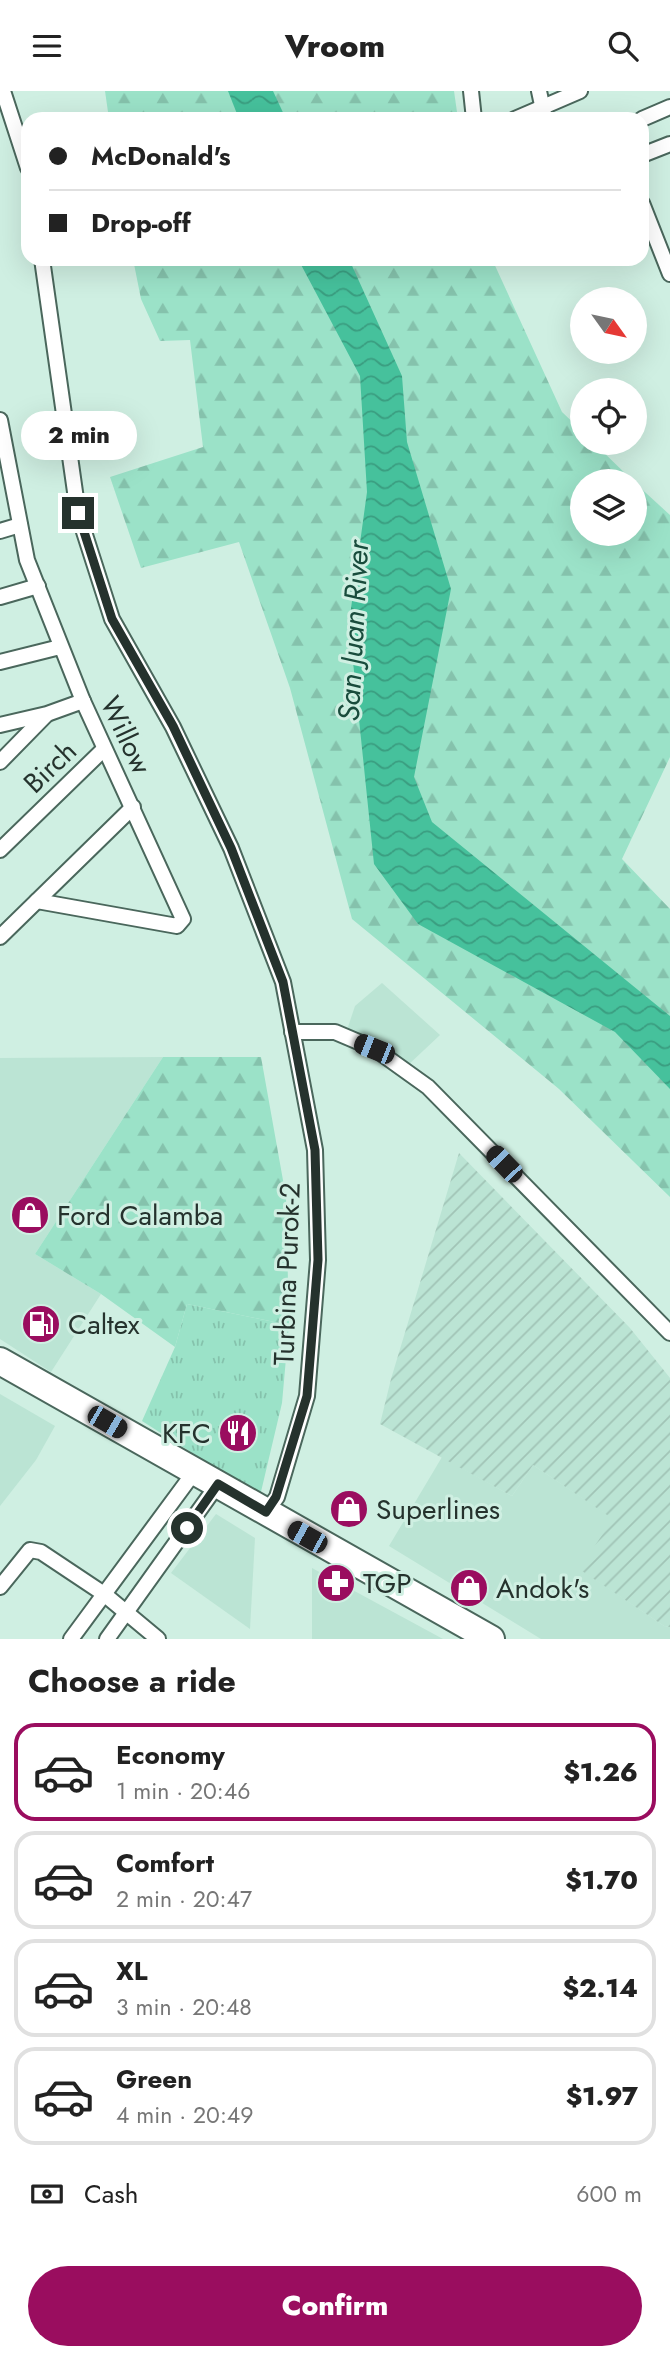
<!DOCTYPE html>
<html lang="en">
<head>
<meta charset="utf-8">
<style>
  body { margin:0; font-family:Jost,sans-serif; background:#f6f6f6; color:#222; height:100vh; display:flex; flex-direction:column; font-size:26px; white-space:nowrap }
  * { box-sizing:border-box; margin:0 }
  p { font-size:23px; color:#767676 }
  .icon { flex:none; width:38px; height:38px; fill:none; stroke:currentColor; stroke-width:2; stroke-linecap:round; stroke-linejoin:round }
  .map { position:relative; height:1548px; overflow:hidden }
  .sheet { display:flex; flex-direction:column; background:#fff; flex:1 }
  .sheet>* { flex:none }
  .top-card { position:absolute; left:21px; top:21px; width:628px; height:154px; border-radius:21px; box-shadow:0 7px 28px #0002; display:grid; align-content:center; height:154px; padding:0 28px; background:#fff }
  .needle { width:46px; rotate:123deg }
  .fabs { position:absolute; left:570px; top:196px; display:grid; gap:14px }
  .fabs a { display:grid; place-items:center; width:77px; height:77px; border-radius:50%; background:#fff; box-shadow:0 7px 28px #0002; font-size:35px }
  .end { position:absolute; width:32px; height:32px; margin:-16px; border:9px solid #25322d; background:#fff; box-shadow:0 0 0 4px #fff }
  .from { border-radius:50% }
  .bubble { position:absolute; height:49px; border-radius:24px; background:#fff; box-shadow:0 7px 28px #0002; font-size:23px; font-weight:800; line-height:49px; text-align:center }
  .car { position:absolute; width:21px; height:42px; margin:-21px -10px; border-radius:9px; box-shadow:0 0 5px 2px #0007; background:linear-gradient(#222 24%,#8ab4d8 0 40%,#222 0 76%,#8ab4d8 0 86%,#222 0) }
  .top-card b { display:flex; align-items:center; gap:24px; height:66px; font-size:26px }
  .top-card b+b { border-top:2px solid #e0e0e0 }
  .top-card i { width:18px; height:18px; background:#222 }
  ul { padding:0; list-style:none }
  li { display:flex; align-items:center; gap:21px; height:98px; margin:0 14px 10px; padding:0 14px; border:4px solid #e0e0e0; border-radius:21px }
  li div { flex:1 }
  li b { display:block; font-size:26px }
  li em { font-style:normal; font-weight:800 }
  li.on { border-color:#9a0d5f }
  li>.icon { width:63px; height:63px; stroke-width:1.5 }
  h2 { padding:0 28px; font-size:32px; line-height:84px }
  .pay { display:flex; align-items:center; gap:18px; height:77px; padding:0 28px; font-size:26px }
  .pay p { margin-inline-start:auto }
  .cta { display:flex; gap:14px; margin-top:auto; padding:14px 28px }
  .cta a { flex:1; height:80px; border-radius:42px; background:#9a0d5f; color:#fff; font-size:28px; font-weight:800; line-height:80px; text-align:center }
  header { display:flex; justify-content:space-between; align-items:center; height:91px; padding:0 28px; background:#fff; font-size:32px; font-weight:800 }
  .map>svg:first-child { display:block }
</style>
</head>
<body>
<header><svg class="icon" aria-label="menu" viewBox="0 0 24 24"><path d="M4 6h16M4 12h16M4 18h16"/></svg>Vroom<svg class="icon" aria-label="search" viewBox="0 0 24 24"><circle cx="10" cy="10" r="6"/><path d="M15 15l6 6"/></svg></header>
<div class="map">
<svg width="670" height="1548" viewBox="0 0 670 1548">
  <defs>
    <pattern id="industrial-furrows" width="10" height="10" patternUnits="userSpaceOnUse" patternTransform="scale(1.75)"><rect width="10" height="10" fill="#bbe4d4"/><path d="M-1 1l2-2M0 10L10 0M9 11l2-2" fill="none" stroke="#a1c4b6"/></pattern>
    <pattern id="grass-tufts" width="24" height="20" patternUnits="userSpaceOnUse" patternTransform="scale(1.75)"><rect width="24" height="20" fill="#9be2c8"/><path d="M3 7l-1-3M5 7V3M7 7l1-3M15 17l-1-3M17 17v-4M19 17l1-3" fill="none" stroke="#85c2ac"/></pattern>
    <pattern id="forest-firs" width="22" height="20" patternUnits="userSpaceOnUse" patternTransform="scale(1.75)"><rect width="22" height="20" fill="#9be2c8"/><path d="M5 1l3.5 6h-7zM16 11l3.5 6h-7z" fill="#85c2ac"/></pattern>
    <pattern id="water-waves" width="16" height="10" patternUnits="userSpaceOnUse" patternTransform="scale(1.75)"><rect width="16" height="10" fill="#46c19c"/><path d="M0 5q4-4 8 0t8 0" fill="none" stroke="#3a9d80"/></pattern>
  </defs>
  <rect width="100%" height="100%" fill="#cfefe2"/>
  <g fill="#bbe4d4">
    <path d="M 382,892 L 440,944 L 407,975 L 347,939 L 355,915 Z"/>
    <path d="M 163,966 L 35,1163 L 101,1203 L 51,1281 L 0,1248 L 0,967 Z"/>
    <path d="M 0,1303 L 55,1335 L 36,1369 L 0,1415 Z"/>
    <path d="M 442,1366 L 512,1405 L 533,1374 L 614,1428 L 580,1478 L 664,1535 L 670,1536 L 670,1548 L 541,1548 L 389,1455 Z"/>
    <path d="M 216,1423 L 255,1447 L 250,1538 L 171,1482 Z"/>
    <path d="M 312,1477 L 443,1548 L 312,1548 Z"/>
  </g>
  <path fill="url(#industrial-furrows)" d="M 459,1062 L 630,1237 L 670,1287 L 670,1536 L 664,1535 L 579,1478 L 613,1428 L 533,1374 L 512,1405 L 380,1333 L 391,1288 Z"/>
  <path fill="url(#grass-tufts)" d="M 187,1213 L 289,1234 L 282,1312 L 260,1405 L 142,1330 L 175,1256 Z"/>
  <g fill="url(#forest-firs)">
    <path d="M 105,0 L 454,0 L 458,28 L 109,28 Z"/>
    <path d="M 133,168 L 492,168 L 562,321 L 583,341 L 583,352 L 594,352 L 633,390 L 583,390 L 583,443 L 635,443 L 635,392 L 670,424 L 670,666 L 622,768 L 670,818 L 670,1106 L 559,998 L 352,828 L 290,597 L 239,451 L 141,477 L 110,386 L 203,356 L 190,249 L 160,250 L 141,208 Z"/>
    <path d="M 163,966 L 261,966 L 286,1106 L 289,1234 L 187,1213 L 175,1256 L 101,1203 L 35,1163 Z"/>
  </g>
  <g fill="url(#water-waves)">
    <path d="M 228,0 L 273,0 L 286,28 L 239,28 Z"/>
    <path d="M 298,168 L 349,168 L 402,285 L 407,351 L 451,498 L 414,686 L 432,731 L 670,925 L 670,998 L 615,941 L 418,833 L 374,773 L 349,532 L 367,401 L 360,285 Z"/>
  </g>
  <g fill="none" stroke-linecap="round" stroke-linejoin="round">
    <defs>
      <g id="street">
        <path d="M 3,0 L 28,77"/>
        <path d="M 471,0 L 474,28"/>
        <path d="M 539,0 L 545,28"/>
        <path d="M 515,28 L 580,0"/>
        <path d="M 642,28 L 670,16"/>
        <path d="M 642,64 L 670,53"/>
        <path d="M 642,112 L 670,183"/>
        <path d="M 42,168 L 78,422 L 112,528 L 173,636 L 231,757 L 283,891 L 315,1059 L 318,1169 L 307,1305 L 277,1406 L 266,1421"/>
        <path d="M 0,329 L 27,469 L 83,610 L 183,828 L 177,835 L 37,810"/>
        <path d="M 0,440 L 20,434"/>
        <path d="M 0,506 L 38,495"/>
        <path d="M 0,571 L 60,556"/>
        <path d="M 0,634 L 47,623 L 83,610"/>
        <path d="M 0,671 L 46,624"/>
        <path d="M 0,759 L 104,658"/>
        <path d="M 0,846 L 133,716"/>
        <path d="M 292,941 L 335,941 L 375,958 L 428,996 L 670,1242"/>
        <path d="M 0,1496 L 30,1459 L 41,1461 L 104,1503 L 158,1548"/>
        <path d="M 71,1548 L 195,1380"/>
        <path d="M 107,1548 L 218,1393"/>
      </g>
      <path id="highway" d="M 0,1270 L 491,1548"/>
    </defs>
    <use href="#street" stroke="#4a675c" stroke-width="18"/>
    <use href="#highway" stroke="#4a675c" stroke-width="30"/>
    <use href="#street" stroke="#fff" stroke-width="14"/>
    <use href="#highway" stroke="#fff" stroke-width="26"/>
  </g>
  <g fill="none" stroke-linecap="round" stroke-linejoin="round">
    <path stroke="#25322d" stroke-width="9" d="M 78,422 L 112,528 L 173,635 L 231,757 L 283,891 L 315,1059 L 318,1169 L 307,1305 L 276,1406 L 266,1421 L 218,1393 L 187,1437"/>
  </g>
  <defs>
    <symbol id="shop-disc" viewBox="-11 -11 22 22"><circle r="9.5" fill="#9a0d5f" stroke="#cfefe2"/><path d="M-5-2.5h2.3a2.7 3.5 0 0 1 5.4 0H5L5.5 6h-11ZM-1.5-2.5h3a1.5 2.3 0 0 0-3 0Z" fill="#fff"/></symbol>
    <symbol id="fuel-disc" viewBox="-11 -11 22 22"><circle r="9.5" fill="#9a0d5f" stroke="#cfefe2"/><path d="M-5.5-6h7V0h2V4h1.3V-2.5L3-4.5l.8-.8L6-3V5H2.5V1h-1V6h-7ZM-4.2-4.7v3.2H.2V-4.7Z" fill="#fff"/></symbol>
    <symbol id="restaurant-disc" viewBox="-11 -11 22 22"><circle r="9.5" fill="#9a0d5f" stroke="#cfefe2"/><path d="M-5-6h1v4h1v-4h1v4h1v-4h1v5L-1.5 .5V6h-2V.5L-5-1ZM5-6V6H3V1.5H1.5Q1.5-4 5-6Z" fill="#fff"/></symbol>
    <symbol id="pharmacy-disc" viewBox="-11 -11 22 22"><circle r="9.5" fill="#9a0d5f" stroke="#cfefe2"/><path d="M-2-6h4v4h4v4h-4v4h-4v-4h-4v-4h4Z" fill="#fff"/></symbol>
  </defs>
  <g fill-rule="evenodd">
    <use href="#shop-disc" x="8" y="1102" width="44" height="44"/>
    <use href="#fuel-disc" x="19" y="1211" width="44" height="44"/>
    <use href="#restaurant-disc" x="216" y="1320" width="44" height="44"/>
    <use href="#shop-disc" x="327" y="1396" width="44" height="44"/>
    <use href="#pharmacy-disc" x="314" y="1470" width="44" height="44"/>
    <use href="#shop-disc" x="447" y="1475" width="44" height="44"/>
  </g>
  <g text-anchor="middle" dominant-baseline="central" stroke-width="6" stroke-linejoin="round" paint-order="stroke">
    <g font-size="28" fill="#25322d" stroke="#cfefe2">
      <text transform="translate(126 644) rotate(65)">Willow</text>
      <text transform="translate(50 676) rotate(-44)">Birch</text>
      <text transform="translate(287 1183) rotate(-88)">Turbina Purok-2</text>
    </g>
    <g font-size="28" fill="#25322d" stroke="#cfefe2" text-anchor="start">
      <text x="57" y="1124">Ford Calamba</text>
      <text x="68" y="1233">Caltex</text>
      <text x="211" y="1342" text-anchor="end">KFC</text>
      <text x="376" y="1418">Superlines</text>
      <text x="363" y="1492">TGP</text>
      <text x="496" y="1497">Andok's</text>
    </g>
    <g font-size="30" font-style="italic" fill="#194c3c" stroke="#cfefe2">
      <text transform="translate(353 540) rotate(-87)">San Juan River</text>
    </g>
  </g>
</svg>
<div class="fabs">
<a><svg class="needle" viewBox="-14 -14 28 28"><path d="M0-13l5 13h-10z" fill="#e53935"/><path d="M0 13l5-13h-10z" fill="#767676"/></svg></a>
<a><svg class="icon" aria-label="locate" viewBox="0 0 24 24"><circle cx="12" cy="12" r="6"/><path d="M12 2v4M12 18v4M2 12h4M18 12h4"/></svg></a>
<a><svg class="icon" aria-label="layers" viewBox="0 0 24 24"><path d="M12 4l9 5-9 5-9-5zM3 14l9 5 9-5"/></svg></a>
</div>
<i class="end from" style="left:187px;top:1437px"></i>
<i class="end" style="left:78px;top:422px"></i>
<div class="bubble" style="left:21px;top:320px;width:116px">2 min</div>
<i class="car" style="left:374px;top:958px;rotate:292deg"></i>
<i class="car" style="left:504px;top:1073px;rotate:316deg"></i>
<i class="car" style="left:107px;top:1331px;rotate:120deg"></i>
<i class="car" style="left:307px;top:1446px;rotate:299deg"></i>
<div class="top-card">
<b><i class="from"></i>McDonald's</b>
<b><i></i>Drop-off</b>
</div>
</div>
<section class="sheet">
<h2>Choose a ride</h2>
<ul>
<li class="on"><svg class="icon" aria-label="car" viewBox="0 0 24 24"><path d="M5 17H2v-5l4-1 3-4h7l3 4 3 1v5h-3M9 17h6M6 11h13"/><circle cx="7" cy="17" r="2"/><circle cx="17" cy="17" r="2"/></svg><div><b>Economy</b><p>1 min · 20:46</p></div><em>$1.26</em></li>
<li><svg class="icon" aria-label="car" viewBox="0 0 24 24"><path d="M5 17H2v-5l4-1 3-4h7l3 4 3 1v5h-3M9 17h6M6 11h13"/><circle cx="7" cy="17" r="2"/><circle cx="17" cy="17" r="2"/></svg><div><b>Comfort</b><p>2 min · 20:47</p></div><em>$1.70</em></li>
<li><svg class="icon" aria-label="car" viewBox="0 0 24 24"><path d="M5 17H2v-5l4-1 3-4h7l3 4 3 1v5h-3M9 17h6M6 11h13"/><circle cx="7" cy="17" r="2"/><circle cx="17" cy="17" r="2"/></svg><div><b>XL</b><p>3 min · 20:48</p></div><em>$2.14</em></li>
<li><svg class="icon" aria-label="car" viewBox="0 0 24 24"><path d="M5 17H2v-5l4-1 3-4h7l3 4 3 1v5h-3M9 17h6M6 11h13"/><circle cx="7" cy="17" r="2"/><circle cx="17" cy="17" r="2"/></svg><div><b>Green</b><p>4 min · 20:49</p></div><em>$1.97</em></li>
</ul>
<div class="pay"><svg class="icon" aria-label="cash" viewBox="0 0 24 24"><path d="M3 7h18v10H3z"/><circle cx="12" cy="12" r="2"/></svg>Cash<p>600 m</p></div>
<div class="cta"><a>Confirm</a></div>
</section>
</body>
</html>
